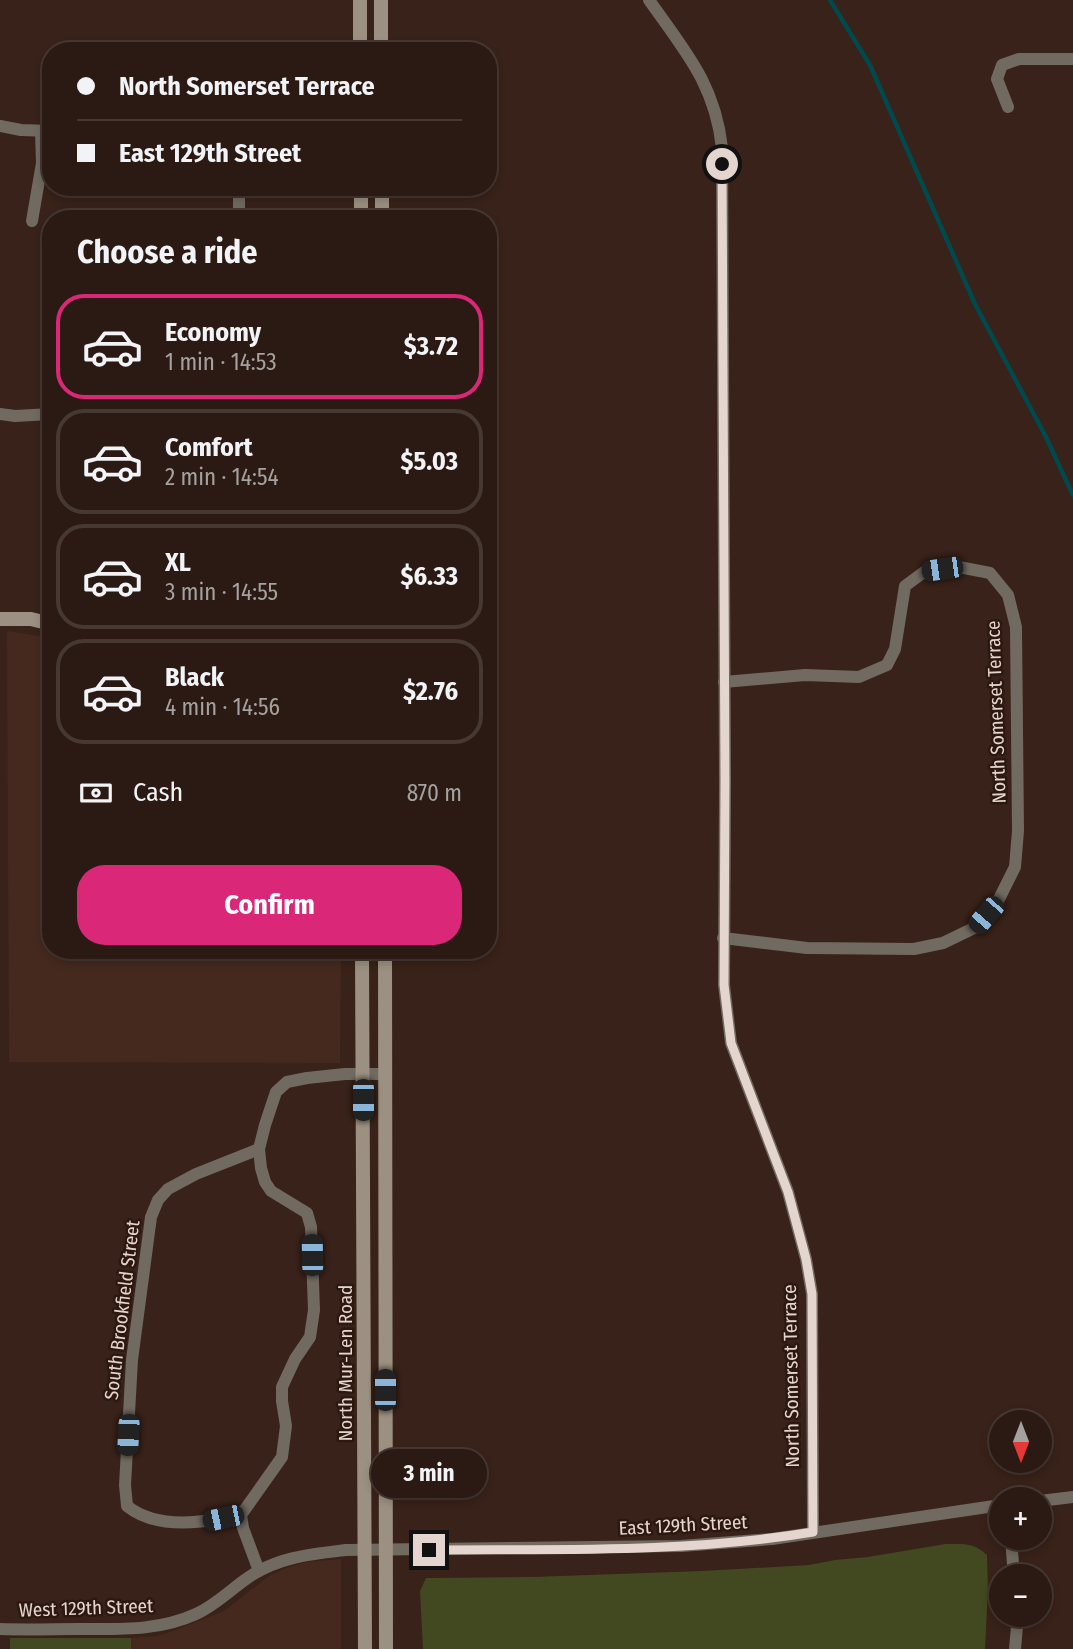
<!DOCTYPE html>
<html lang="en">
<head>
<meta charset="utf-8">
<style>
  body { margin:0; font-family:"Fira Sans Condensed",sans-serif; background:#32231c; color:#f1f3f6; height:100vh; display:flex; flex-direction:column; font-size:26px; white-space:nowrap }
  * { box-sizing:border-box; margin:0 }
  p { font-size:23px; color:#a5a1a0 }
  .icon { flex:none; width:38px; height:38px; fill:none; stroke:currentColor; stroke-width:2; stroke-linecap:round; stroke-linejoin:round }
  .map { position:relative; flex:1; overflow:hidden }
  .drawer { position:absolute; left:42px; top:210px; width:455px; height:749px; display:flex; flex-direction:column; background:#2a1a13; border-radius:28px; box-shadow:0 4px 10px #0003,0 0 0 2px #463833 }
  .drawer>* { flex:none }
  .top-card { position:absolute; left:42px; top:42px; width:455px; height:154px; border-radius:28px; box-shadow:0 4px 10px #0003,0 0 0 2px #463833; display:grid; align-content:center; height:154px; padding:0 35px; background:#2a1a13 }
  .needle { width:46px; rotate:180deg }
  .buttons { position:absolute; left:989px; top:1410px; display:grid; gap:14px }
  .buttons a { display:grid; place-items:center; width:63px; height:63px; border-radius:50%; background:#2a1a13; box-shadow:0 4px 10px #0003,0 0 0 2px #463833; font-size:35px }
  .end { position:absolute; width:32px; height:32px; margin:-16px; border:9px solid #e4d5cf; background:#111; box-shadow:0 0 0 4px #111 }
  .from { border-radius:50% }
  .bubble { position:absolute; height:49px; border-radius:24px; background:#2a1a13; box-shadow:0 4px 10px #0003,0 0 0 2px #463833; font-size:23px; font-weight:700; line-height:49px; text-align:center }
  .car { position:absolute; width:21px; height:42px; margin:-21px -10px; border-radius:9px; box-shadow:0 0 5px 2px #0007; background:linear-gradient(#222 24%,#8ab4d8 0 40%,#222 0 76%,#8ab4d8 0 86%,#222 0) }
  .top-card b { display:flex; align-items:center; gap:24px; height:66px; font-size:26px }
  .top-card b+b { border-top:2px solid #463833 }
  .top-card i { width:18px; height:18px; background:#f1f3f6 }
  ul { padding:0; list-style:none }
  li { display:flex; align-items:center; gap:21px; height:105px; margin:0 14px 10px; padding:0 21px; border:4px solid #463833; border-radius:28px }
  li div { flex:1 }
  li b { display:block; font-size:26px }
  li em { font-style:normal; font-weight:700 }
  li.selected { border-color:#db2777 }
  li>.icon { width:63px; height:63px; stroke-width:1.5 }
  h2 { padding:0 35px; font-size:32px; line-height:84px }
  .pay { display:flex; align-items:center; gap:18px; height:77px; padding:0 35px; font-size:26px }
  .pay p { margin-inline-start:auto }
  .primary-button { display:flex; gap:14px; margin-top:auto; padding:14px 35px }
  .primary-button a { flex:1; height:80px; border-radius:28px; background:#db2777; color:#fff; font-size:28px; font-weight:700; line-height:80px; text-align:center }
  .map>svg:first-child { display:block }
</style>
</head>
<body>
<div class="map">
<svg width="1073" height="1649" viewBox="0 0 1073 1649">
  <rect width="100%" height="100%" fill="#382219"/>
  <g fill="#45291e">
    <path d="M 7,631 L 51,638 L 51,950 L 341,950 L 340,1063 L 9,1062 Z"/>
    <path d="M 341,1559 L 341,1649 L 131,1649 L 131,1638 L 157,1636 L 173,1631 L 224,1611 L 269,1576 L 286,1568 L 306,1562 Z"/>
  </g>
  <g fill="#42481f">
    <path d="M 945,1544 C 963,1544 974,1542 987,1555 L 988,1589 L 985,1649 L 423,1649 L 420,1591 L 426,1578 L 532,1577 L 702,1571 L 809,1565 L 835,1560 L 868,1557 Z"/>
    <rect x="10" y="1638" width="121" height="11"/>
  </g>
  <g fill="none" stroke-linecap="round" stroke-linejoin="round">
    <path stroke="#00494c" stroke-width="4.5" d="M 830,0 L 870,65 L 975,304 L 1045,435 L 1073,495"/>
    <g stroke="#716a61" stroke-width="12">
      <path d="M 649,0 C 685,51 715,84 722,148 L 725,780 L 724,985 L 731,1043 L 788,1192 L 806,1259 L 812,1294 L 813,1532"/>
      <path d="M 1008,107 L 997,79 L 1002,65 L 1019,59 L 1073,59"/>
      <path d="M 0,126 L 21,130 L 51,131"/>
      <path d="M 239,219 L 239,187"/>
      <path d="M 32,221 L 42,163 L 41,131"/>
      <path d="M 0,414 L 15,416 L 51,414"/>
      <path d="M 723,938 L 807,948 L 914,949 L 943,943 L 974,928 L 998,901 L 1015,867 L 1018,831 L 1016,627 L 1008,595 L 990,573 L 959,567 L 924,572 L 905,586 L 895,649 L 887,665 L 859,677 L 805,675 L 724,682"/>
      <path d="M 1040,1501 L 1073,1497"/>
      <path d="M 241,1515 C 206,1522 158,1531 127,1506 L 125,1485 L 132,1360 L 151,1217 L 158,1200 L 168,1189 L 196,1174 L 259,1149"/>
      <path d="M 1011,1538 L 1014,1577"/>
      <path d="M 259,1571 L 243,1528 L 241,1515 L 282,1457 L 286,1426 L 282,1401 L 282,1387 L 295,1359 L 310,1337 L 314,1310 L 311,1227 L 307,1213 L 271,1191 L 265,1182 L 261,1168 L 259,1149 L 265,1125 L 276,1092 L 287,1082 L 307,1078 L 345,1074 L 384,1074"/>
      <path d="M 0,1629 C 27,1630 54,1629 80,1629 C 120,1629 159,1631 196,1614 C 216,1605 231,1589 249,1577 C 278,1557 312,1554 346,1550 L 681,1546 L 772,1539 L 1001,1505"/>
      <path d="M 1015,1649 L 1018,1615"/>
    </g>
    <g stroke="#9b9081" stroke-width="14">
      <path d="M 360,0 L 360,51"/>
      <path d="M 381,0 L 381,51"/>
      <path d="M 361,187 L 361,219"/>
      <path d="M 382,187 L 382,219"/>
      <path d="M 0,619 L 31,619 L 51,624"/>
      <path d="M 362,950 L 365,1649"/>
      <path d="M 385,950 L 386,1649"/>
    </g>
  </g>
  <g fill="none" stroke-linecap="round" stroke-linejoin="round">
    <path stroke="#e4d5cf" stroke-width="9" d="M 429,1550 C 557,1549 687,1553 813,1532 L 812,1294 L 806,1259 L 788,1192 L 731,1043 L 724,985 L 725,780 L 722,164"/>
  </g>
  <g text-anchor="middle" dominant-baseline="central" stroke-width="5" stroke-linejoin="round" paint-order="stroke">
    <g font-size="19" fill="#e4d5cf" stroke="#2d1810">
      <text transform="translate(996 712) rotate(-92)">North Somerset Terrace</text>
      <text transform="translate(122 1310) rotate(-83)">South Brookfield Street</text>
      <text transform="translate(345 1363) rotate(-90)">North Mur-Len Road</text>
      <text transform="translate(791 1376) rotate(-91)">North Somerset Terrace</text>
      <text transform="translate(683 1525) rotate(-3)">East 129th Street</text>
      <text transform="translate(86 1608) rotate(-2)">West 129th Street</text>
    </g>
  </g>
</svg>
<div class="buttons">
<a><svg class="needle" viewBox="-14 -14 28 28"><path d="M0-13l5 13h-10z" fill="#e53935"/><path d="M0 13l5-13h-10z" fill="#a5a1a0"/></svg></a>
<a>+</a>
<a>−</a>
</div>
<i class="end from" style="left:722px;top:164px"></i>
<i class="end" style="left:429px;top:1550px"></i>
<div class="bubble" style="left:371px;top:1449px;width:116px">3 min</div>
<i class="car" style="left:942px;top:569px;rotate:262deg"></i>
<i class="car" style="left:986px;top:915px;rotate:221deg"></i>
<i class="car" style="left:363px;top:1100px;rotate:180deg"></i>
<i class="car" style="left:312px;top:1255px;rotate:359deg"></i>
<i class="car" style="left:385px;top:1390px;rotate:0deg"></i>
<i class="car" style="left:128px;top:1435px;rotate:183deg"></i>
<i class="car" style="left:223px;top:1518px;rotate:258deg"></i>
<div class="top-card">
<b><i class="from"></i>North Somerset Terrace</b>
<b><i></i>East 129th Street</b>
</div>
<section class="drawer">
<h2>Choose a ride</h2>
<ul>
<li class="selected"><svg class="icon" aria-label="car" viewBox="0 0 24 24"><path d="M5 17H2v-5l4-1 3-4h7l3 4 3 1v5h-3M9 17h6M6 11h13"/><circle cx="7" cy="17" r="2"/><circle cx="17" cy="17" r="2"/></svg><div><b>Economy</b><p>1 min · 14:53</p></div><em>$3.72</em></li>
<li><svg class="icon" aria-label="car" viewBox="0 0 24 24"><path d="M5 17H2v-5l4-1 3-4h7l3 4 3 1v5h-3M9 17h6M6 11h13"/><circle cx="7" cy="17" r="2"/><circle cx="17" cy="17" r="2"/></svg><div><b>Comfort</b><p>2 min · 14:54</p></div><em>$5.03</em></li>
<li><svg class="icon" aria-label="car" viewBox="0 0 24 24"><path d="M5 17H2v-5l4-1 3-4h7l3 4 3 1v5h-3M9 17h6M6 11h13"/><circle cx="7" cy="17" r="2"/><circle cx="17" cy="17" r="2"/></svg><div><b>XL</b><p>3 min · 14:55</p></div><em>$6.33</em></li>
<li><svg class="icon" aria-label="car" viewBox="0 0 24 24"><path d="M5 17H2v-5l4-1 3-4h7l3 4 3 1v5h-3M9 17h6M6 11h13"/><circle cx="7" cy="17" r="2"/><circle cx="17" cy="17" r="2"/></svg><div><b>Black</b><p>4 min · 14:56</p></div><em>$2.76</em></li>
</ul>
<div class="pay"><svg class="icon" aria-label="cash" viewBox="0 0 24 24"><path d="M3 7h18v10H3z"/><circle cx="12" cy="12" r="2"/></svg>Cash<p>870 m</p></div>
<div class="primary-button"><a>Confirm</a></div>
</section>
</div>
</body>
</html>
